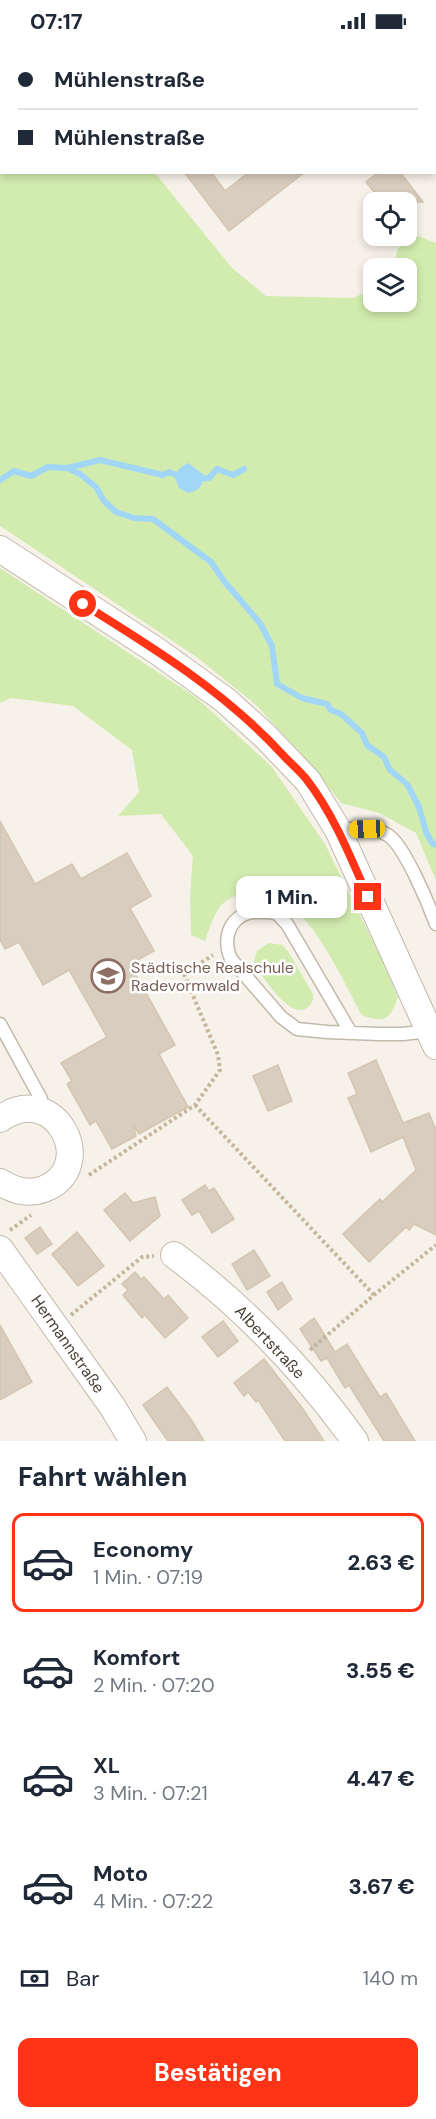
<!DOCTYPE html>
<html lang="de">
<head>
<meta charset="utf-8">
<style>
  body { margin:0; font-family:"DM Sans",sans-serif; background:#f6f6f7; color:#1f2937; height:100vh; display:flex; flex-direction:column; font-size:22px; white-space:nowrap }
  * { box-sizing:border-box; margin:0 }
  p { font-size:20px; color:#747a83 }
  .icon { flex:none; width:33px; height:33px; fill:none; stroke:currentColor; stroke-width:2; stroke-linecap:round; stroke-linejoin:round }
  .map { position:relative; height:1399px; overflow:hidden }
  .drawer { display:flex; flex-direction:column; background:#fff; flex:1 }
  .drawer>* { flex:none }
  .banner { position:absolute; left:0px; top:0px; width:436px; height:132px; box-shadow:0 3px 9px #0003; display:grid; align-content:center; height:132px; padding:0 18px; background:#fff }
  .tools { position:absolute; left:363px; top:150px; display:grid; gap:12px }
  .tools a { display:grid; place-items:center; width:54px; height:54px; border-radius:12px; background:#fff; box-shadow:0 3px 9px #0003; font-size:30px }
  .end { position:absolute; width:27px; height:27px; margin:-14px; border:8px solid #ff3417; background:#fff; box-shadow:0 0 0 3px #fff }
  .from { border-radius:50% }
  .bubble { position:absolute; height:42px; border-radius:12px; background:#fff; box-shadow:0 3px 9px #0003; font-size:20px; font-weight:800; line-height:42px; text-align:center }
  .car { position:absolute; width:18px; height:36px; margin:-18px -9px; border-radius:8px; box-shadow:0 0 4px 2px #0007; background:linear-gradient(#f5c518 24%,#345 0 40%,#f5c518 0 76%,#345 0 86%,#f5c518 0) }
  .banner b { display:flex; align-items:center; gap:21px; height:57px; font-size:22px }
  .banner b+b { border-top:2px solid #e0e1e3 }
  .banner i { width:15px; height:15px; background:#1f2937 }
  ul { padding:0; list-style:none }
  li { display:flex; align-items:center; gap:18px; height:99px; margin:0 12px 9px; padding:0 6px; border:3px solid transparent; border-radius:12px }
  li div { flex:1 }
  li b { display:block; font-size:22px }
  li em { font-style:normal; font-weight:800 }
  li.active { border-color:#ff3417 }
  li>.icon { width:54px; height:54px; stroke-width:1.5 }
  h2 { padding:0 18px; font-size:27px; line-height:72px }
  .pay { display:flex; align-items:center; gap:15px; height:66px; padding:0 18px; font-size:22px }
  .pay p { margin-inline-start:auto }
  .primary-button { display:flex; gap:12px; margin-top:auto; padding:12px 18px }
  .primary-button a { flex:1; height:69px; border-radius:12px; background:#ff3417; color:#fff; font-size:24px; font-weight:800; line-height:69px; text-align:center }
  .status { display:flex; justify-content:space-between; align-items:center; height:42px; padding:0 30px; background:#fff; direction:ltr }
  .status svg { height:16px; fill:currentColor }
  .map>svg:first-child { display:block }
</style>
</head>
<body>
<div class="status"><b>07:17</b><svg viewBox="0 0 49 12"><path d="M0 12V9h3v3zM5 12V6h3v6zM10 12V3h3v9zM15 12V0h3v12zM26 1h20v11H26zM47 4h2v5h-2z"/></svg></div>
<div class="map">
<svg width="436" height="1399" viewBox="0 0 436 1399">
  <rect width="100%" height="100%" fill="#f6f2e9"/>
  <g fill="#d2ecaf">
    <path d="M 0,0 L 52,1 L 2,2 L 2,130 L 155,131 L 232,226 L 266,254 L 353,256 L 373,247 L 374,260 L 406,260 L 406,226 L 393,226 L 398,206 L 418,194 L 436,201 L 436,839 L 416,791 L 379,771 L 341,761 L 308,719 L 256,663 L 198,616 L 0,484 Z"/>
    <path d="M 0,526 L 197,656 L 272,725 L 325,802 L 380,914 L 398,955 C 391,977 384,982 362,973 C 341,936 309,860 265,849 C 260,848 253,850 247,851 C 218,855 214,874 205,899 L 191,893 L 190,854 L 193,814 L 161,772 L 118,774 L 139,750 L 132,708 L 73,664 L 11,656 L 0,661 Z"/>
    <path d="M 269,901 L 282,903 L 288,909 L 313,952 L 313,958 C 298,989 267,940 257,927 L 254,920 L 257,909 Z"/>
  </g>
  <path fill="#a2d6f6" d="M 188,421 L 203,432 C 203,444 200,448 188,451 L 179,446 L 174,433 L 181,425 Z"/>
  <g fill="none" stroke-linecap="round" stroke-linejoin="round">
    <g stroke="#a2d6f6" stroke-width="6">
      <path d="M 67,426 L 100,418 L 163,433 L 169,430 L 181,435"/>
      <path d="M 197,437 L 209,436 L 217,427 L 233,433 L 244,427"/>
      <path d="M 0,438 L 14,429 L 31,434 L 48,425 L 67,426 L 80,432 L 96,445 L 104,459 L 116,470 L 134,476 L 153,477 L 211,520 L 224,539 L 260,581 L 272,604 L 277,642 L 302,656 L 327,662 L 331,668 L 341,672 L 362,691 L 367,703 L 384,715 L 390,728 L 407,742 L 419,765 L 426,790 L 432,801 L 436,803"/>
    </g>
  </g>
  <g fill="#d8cdbe" stroke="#d4c5b0" stroke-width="1.5">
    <path d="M 184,130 L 211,130 L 225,149 L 249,130 L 305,130 L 229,189 Z"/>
    <path d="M 379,130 L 400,130 L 423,160 L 382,160 L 366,140 Z"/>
    <path d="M 0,779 L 35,842 L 72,822 L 81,837 L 127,811 L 151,854 L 130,866 L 154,909 L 130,922 L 175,1003 L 159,1012 L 188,1065 L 139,1092 L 133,1083 L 136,1094 L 112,1107 L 96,1079 L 90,1083 L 67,1042 L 72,1039 L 61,1021 L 107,995 L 69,928 L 43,943 L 19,900 L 5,907 L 0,898 Z"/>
    <path d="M 376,1018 L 403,1081 L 429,1071 L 436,1088 L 436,1193 L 414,1182 L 409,1188 L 406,1185 L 369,1220 L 343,1192 L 380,1157 L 382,1160 L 416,1128 L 403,1095 L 371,1110 L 348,1056 L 357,1052 L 348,1031 Z"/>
    <path d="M 278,1023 L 292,1059 L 268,1069 L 253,1034 Z"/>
    <path d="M 205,1143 L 209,1149 L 214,1146 L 234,1177 L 212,1191 L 199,1169 L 192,1173 L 182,1158 Z"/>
    <path d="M 125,1151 L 133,1161 L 155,1155 L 160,1174 L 130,1199 L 104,1168 Z"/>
    <path d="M 40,1185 L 52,1202 L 37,1212 L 25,1196 Z"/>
    <path d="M 77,1190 L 104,1224 L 78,1244 L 52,1212 Z"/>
    <path d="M 254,1208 L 270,1234 L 247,1248 L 232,1222 Z"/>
    <path d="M 135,1230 L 141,1237 L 144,1235 L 164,1257 L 168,1253 L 188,1276 L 165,1296 L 145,1273 L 142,1276 L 123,1253 L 128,1248 L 122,1242 Z"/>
    <path d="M 282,1240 L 292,1257 L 278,1268 L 267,1250 Z"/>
    <path d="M 314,1276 L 335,1310 L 347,1302 L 380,1355 L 386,1351 L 415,1399 L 384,1399 L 349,1343 L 345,1346 L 327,1316 L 321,1319 L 300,1287 Z"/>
    <path d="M 223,1279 L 238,1299 L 218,1315 L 202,1295 Z"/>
    <path d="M 0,1283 L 32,1340 L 0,1358 Z"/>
    <path d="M 264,1317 L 303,1367 L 324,1399 L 285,1399 L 258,1358 L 256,1360 L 248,1350 L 244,1354 L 234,1341 Z"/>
    <path d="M 167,1345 L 192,1379 L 204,1399 L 168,1399 L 161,1389 L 143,1363 Z"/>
  </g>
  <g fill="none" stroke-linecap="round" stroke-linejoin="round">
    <defs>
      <g id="service">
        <path d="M 338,788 C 354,787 375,784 389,794 C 405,805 429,863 436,882"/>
        <path d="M 0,982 L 41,1057 L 42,1069"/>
        <path d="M 351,991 L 287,882 C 284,879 281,875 277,872 C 273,870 268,870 263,870 C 234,867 220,892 231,917 L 281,975 L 297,987 L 327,990 L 379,992 L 403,992 L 428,989 L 430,986"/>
      </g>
      <g id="minor">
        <path d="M 0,507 L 157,609 L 225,658 L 265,694 L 308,739 L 338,788 L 436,1004"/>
        <path d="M 0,1077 C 55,1037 100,1125 44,1147 C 28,1153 14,1149 0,1140"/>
        <path d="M 0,1207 L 112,1364 L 133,1399"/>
        <path d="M 174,1213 C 244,1265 304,1328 355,1399"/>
      </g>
    </defs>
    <use href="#service" stroke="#c2b9ab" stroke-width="15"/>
    <use href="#minor" stroke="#c2b9ab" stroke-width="28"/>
    <g stroke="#c5b59b" stroke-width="4" stroke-dasharray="3 3" stroke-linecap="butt">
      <path d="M 351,2 L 353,0"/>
      <path d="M 195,1063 L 374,1253"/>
      <path d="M 89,1133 L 195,1063 L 220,1028 L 218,1013 L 184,932 L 213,913"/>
      <path d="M 10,1188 L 31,1173"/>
      <path d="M 71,1273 L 142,1215 L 154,1214"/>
      <path d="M 310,1308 L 374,1253 L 436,1203"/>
    </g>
    <use href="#service" stroke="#fff" stroke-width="12"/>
    <use href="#minor" stroke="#fff" stroke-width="26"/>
  </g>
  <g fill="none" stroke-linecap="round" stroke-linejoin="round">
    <path stroke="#ff3417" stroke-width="8" d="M 83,562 C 154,606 225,650 282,712 C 290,721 300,729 307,738 C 334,773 351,816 368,855"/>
  </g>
  <defs>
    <symbol id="school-ring" viewBox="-11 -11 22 22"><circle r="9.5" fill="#fff" stroke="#8d6e63" stroke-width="1.5"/><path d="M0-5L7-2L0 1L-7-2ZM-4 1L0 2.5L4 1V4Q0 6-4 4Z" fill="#8d6e63"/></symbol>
  </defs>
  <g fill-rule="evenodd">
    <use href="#school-ring" x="89" y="915" width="38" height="38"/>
  </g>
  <g text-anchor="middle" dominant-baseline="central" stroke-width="5" stroke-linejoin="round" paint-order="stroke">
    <g font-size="16" fill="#785e54" stroke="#fff" text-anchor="start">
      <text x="131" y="925">Städtische Realschule<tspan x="131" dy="18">Radevormwald</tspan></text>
    </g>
    <g font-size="16" fill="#4a4237" stroke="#fff">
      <text transform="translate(270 1300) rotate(47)">Albertstraße</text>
      <text transform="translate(68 1302) rotate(55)">Hermannstraße</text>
    </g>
  </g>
</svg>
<div class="tools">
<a><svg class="icon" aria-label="locate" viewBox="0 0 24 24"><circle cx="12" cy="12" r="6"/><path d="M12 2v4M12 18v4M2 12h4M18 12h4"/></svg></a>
<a><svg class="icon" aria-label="layers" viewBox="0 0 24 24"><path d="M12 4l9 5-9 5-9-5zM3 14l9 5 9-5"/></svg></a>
</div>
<i class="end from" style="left:83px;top:562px"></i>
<i class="end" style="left:368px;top:855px"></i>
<div class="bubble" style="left:236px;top:834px;width:111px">1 Min.</div>
<i class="car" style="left:367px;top:787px;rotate:268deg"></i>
<div class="banner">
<b><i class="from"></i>Mühlenstraße</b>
<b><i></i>Mühlenstraße</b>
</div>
</div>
<section class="drawer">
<h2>Fahrt wählen</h2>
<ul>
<li class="active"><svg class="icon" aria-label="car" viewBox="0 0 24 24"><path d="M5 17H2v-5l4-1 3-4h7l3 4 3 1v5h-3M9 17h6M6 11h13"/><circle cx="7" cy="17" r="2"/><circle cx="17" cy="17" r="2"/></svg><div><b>Economy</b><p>1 Min. · 07:19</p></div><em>2.63 €</em></li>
<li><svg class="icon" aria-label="car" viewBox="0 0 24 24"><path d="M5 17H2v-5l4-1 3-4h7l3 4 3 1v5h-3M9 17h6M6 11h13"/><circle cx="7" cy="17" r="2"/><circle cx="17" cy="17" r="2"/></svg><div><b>Komfort</b><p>2 Min. · 07:20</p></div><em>3.55 €</em></li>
<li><svg class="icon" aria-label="car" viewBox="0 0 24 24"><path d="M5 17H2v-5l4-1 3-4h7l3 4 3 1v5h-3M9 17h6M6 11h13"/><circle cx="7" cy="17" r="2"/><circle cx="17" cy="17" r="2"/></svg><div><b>XL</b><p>3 Min. · 07:21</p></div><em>4.47 €</em></li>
<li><svg class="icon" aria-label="car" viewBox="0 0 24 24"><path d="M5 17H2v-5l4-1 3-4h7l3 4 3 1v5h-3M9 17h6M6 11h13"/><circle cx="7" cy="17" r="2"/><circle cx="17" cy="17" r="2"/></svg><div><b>Moto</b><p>4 Min. · 07:22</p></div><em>3.67 €</em></li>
</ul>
<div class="pay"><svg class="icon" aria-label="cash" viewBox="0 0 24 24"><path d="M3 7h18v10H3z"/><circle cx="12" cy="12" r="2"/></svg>Bar<p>140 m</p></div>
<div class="primary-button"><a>Bestätigen</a></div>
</section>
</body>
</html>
